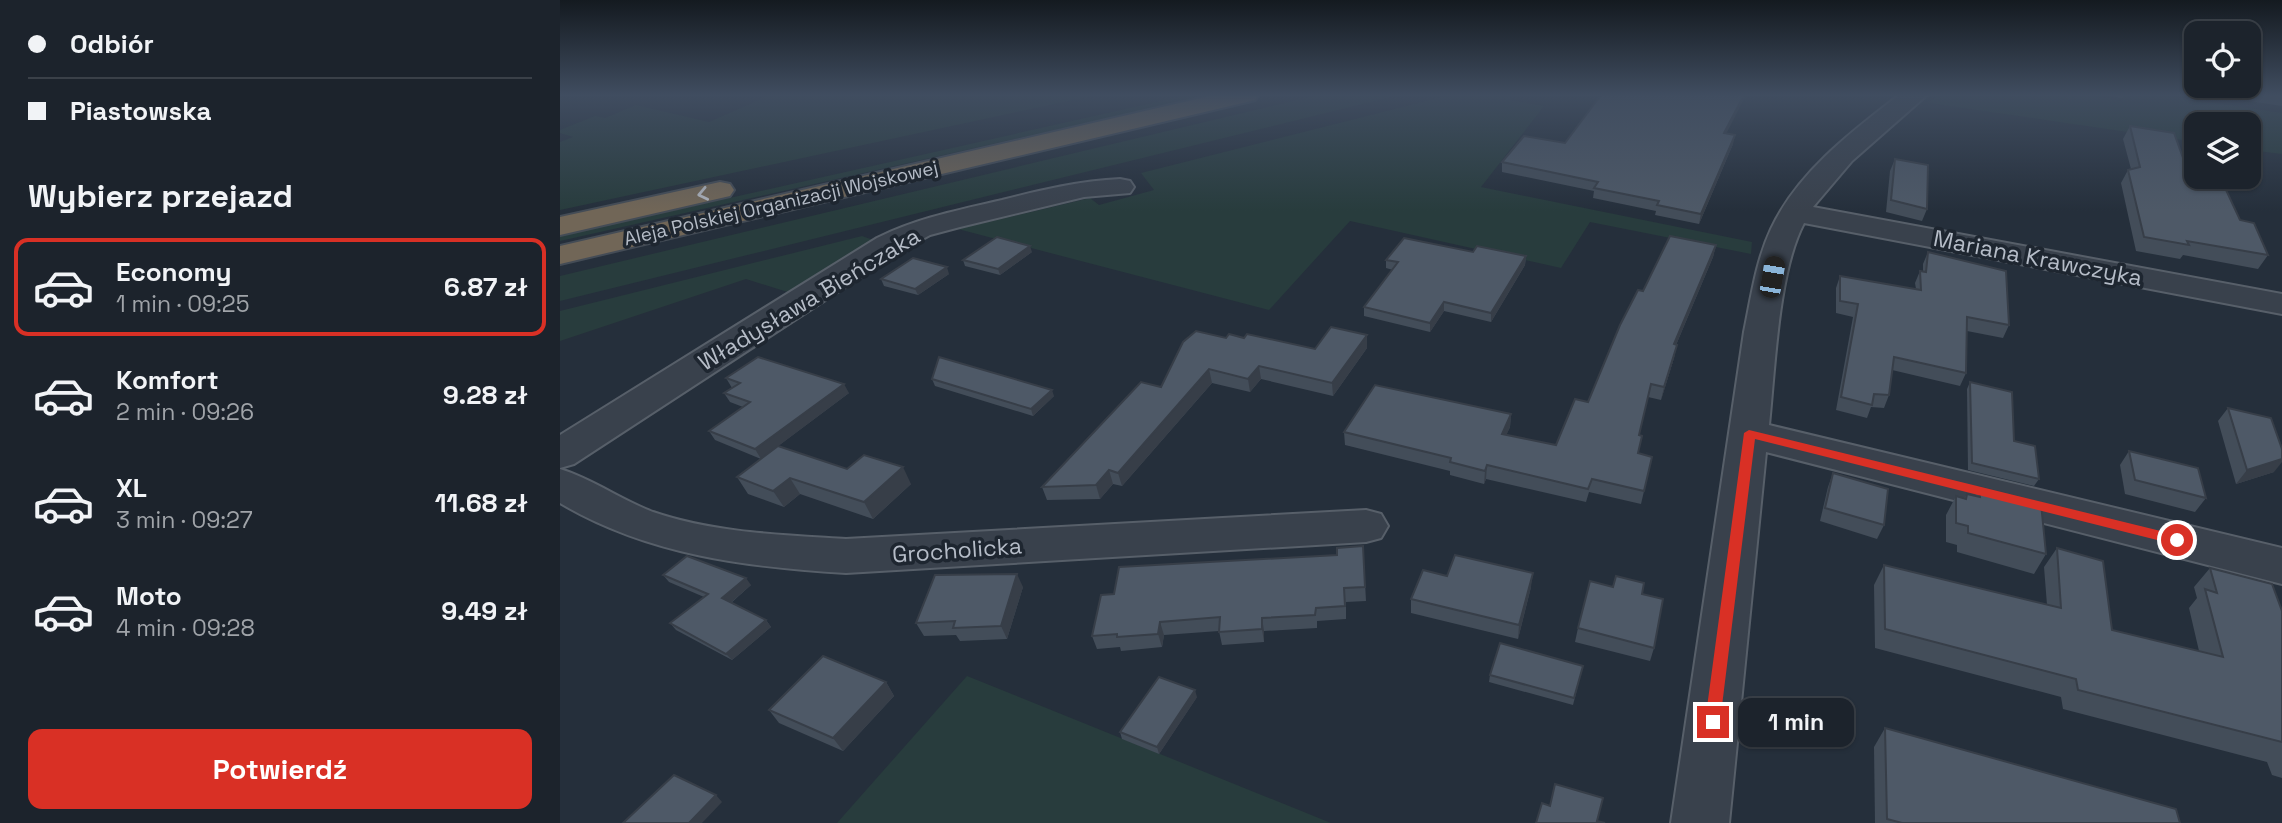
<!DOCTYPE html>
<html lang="pl">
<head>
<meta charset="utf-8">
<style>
  body { margin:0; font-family:"Space Grotesk",sans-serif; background:#292f38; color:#f1f3f6; height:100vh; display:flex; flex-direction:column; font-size:26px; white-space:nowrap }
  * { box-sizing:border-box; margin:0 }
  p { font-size:23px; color:#a0a4a9 }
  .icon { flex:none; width:38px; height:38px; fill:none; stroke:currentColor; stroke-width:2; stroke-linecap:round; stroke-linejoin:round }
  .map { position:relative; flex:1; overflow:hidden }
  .sheet { display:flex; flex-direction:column; background:#1c232c; width:560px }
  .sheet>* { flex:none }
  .guide { display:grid; align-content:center; height:154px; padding:0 28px; background:#1c232c }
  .tools { position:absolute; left:1624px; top:21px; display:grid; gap:14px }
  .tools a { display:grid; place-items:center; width:77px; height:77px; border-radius:14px; background:#1c232c; box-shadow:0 2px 5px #0004,0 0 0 2px #3a4048; font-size:35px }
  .end { position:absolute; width:32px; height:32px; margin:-16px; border:9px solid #d93025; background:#fff; box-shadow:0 0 0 4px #fff }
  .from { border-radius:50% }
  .bubble { position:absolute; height:49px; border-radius:14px; background:#1c232c; box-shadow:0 2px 5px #0004,0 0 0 2px #3a4048; font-size:23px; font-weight:700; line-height:49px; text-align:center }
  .car { position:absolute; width:21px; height:42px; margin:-21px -10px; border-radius:9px; box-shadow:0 0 5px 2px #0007; background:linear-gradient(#222 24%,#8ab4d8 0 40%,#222 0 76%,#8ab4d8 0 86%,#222 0) }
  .guide b { display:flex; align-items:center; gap:24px; height:66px; font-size:26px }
  .guide b+b { border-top:2px solid #3a4048 }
  .guide i { width:18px; height:18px; background:#f1f3f6 }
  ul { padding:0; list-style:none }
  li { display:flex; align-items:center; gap:21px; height:98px; margin:0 14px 10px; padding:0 14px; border:4px solid transparent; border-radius:14px }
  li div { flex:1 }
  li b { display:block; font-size:26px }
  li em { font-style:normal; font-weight:700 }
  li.current { border-color:#d93025 }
  li>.icon { width:63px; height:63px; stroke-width:1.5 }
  h2 { padding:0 28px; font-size:32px; line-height:84px }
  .primary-button { display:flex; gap:14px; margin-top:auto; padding:14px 28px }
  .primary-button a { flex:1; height:80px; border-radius:14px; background:#d93025; color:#fff; font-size:28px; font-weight:700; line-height:80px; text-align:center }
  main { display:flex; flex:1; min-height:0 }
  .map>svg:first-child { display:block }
</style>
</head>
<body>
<main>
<section class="sheet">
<div class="guide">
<b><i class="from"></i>Odbiór</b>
<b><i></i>Piastowska</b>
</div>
<h2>Wybierz przejazd</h2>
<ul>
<li class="current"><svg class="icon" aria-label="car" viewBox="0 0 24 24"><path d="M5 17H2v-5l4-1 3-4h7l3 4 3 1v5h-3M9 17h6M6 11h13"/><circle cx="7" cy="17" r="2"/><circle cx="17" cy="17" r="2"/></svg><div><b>Economy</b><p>1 min · 09:25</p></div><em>6.87 zł</em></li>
<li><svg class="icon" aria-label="car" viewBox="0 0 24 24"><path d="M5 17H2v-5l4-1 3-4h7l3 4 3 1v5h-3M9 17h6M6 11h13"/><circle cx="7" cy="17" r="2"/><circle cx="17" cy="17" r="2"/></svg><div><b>Komfort</b><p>2 min · 09:26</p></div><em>9.28 zł</em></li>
<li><svg class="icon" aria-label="car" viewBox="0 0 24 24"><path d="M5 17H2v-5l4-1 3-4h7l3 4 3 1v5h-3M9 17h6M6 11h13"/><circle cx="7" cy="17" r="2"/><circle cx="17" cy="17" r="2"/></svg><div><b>XL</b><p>3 min · 09:27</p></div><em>11.68 zł</em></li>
<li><svg class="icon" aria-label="car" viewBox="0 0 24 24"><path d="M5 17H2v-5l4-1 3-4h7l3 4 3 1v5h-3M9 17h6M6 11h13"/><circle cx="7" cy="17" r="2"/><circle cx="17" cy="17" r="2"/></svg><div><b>Moto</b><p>4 min · 09:28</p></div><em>9.49 zł</em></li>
</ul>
<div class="primary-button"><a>Potwierdź</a></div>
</section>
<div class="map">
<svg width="1722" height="823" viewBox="0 0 1722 823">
  <rect width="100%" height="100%" fill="#252f3b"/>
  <g fill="#283c3d">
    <path d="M 210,95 L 536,95 L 0,210 L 0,142 L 13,137 L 0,133 L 0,130 L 35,116 L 45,118 L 76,105 L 149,122 Z"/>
    <path d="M 628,95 L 651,95 L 0,241 L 0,236 Z"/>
    <path d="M 758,95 L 839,95 L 0,301 L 0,276 Z"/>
    <path d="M 890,95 L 951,95 L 949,100 L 984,106 L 921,187 L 1192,242 L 1191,254 L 1030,222 L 1001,268 L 790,221 L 709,310 L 398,229 L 530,198 L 539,205 L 594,190 L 581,173 Z"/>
    <path d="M 1378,95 L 1525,95 L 1562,101 L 1560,95 L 1601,95 L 1722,113 L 1722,154 L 1689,150 L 1689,124 L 1636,124 L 1636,142 L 1369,103 Z"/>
    <path d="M 302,236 L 313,240 L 234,294 L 186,279 L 0,341 L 0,311 Z"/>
    <path d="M 407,676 L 771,823 L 277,823 Z"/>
  </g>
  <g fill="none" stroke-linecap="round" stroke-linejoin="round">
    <defs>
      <g id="minor">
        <path d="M 1339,95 L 1367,95 L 1292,161 L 1253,207 L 1722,294 L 1722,314 L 1244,223 C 1218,272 1215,369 1209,425 L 1722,548 L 1722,584 L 1206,452 L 1169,823 L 1111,823 L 1184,332 C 1191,298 1196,261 1211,229 C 1237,173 1291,132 1339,95 Z"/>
        <path d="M 560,179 L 570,181 L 574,187 L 570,193 L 524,197 L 400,227 L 370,235 L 339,252 L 14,464 L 0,468 L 0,435 L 317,238 C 357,218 399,210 442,200 C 481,190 519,181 560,179 Z"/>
        <path d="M 0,469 C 33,479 61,500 93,512 C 154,533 223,535 286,539 L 806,510 L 821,514 L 828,526 L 821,538 L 806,542 L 286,573 C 186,567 88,555 0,503 Z"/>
      </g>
      <g id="highway">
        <path d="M 654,95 L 699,95 L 695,100 L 687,102 L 0,264 L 0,246 Z"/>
        <path d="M 160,182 L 170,184 L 174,190 L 170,196 L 0,235 L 0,217 Z"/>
      </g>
    </defs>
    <use href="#minor" stroke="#575f69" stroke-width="4"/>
    <use href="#highway" stroke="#444c56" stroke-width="4"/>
    <use href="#minor" fill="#39414c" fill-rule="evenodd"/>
    <use href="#highway" fill="#716657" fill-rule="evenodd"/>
  </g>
  <g fill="#434d59">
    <path d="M 1547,95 L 1563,95 L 1562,98 Z"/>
    <path d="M 1650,95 L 1722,95 L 1722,106 Z"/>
    <path d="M 1570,126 L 1627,169 L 1680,220 L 1708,255 L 1698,269 L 1623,255 L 1620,259 L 1576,251 L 1561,183 L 1568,170 L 1571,169 L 1563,139 Z"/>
    <path d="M 1167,133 L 1173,144 L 1139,224 L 1095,215 L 1096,211 L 1033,198 L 1034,191 L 942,172 L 942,162 L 1005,143 Z"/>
    <path d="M 1335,159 L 1367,209 L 1362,221 L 1326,212 L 1330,171 Z"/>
    <path d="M 1156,245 L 1153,257 L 1116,345 L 1114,358 L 1101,400 L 1088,397 L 1079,435 L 1078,453 L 1092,457 L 1081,504 L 1029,492 L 1026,502 L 926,479 L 924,484 L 890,475 L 890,471 L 785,445 L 784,432 L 951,414 L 950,427 L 946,435 L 996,445 L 1028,402 L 1083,291 Z"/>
    <path d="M 472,252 L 440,275 L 405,266 L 403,260 Z"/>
    <path d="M 913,252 L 966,256 L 965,265 L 931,322 L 884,311 L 870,332 L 804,316 L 804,307 L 833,270 L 826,268 L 826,260 Z"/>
    <path d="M 1368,252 L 1449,325 L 1443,338 L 1407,331 L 1406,373 L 1400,386 L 1332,370 L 1329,395 L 1324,408 L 1311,407 L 1307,418 L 1276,410 L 1293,317 L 1276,313 L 1276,288 L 1280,276 L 1356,289 L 1355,283 L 1360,271 L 1363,271 L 1363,264 Z"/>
    <path d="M 389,274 L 358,295 L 324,286 L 321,279 Z"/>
    <path d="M 807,335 L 807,348 L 773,396 L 701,379 L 690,392 L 652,383 L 562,486 L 553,484 L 540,499 L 487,500 L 482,487 L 601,387 L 666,338 L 684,338 L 755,349 Z"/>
    <path d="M 166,378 L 289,393 L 218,446 L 287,469 L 351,484 L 313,519 L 240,494 L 224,507 L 188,494 L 177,477 L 201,459 L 155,440 L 149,431 L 183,407 L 170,402 L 164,393 L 172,388 Z"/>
    <path d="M 372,379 L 494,396 L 473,416 L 375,386 Z"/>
    <path d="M 1410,382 L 1454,441 L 1479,479 L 1474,486 L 1408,470 L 1407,389 Z"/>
    <path d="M 1668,408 L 1714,472 L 1676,484 L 1658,421 Z"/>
    <path d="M 1569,451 L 1646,498 L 1635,512 L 1565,494 L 1560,465 Z"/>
    <path d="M 1273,473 L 1324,525 L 1317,539 L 1260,521 L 1268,487 Z"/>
    <path d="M 1419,487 L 1486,554 L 1474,574 L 1397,552 L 1397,545 L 1386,542 L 1386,515 L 1396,496 L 1404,498 L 1407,494 L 1415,496 Z"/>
    <path d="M 803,546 L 806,601 L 786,602 L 786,619 L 757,621 L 757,628 L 704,631 L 704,642 L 662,645 L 659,631 L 604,635 L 602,647 L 561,651 L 560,647 L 537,649 L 532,636 L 554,594 L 777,555 Z"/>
    <path d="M 1497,548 L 1552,630 L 1639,651 L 1629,608 L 1637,598 L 1634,587 L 1650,568 L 1722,611 L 1722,778 L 1712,775 L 1707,762 L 1503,709 L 1501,697 L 1315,648 L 1314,585 L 1324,565 L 1487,605 L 1484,567 Z"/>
    <path d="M 103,575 L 191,585 L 171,603 L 206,620 L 211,627 L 172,660 L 116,630 L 110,623 L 144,597 L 109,582 Z"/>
    <path d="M 887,576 L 971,587 L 958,639 L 851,613 L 851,599 Z"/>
    <path d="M 463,587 L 447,639 L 400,641 L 396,635 L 364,636 L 356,623 Z"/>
    <path d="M 1053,587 L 1082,594 L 1094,648 L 1090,661 L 1015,642 L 1018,628 Z"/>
    <path d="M 1023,666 L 1013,705 L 929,682 L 930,675 Z"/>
    <path d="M 326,682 L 334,696 L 283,751 L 219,723 L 209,710 Z"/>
    <path d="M 637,697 L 599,754 L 562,739 L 560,732 Z"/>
    <path d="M 1325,728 L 1620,823 L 1315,823 L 1314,747 Z"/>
  </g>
  <g fill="#373e48">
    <path d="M 1184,95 L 1186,95 L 1162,142 L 1164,133 Z"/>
    <path d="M 1175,135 L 1173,144 L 1139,224 L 1141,214 Z"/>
    <path d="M 1156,245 L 1153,257 L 1111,357 L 1114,344 Z"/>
    <path d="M 470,246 L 472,252 L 440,275 L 438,269 Z"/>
    <path d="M 966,256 L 965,265 L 931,322 L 931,313 Z"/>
    <path d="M 387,267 L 389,274 L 358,295 L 355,289 Z"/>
    <path d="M 884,302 L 884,311 L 870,332 L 870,323 Z"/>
    <path d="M 807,335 L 807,348 L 773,396 L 772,383 Z"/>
    <path d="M 1117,345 L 1114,358 L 1101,400 L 1104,387 Z"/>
    <path d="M 699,366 L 701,379 L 690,392 L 688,379 Z"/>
    <path d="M 649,369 L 652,383 L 562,486 L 558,473 Z"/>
    <path d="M 284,384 L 289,393 L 201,459 L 195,449 Z"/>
    <path d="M 492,390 L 494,396 L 473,416 L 471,409 Z"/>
    <path d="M 951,414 L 950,427 L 941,447 L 942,434 Z"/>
    <path d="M 1722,459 L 1722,462 L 1714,472 L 1676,484 L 1687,470 Z"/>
    <path d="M 927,465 L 926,479 L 924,484 L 925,471 Z"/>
    <path d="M 343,467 L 351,484 L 313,519 L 304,502 Z"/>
    <path d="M 549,470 L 553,484 L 540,499 L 536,485 Z"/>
    <path d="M 230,478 L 240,494 L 224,507 L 213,491 Z"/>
    <path d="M 973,573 L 971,587 L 958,639 L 959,625 Z"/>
    <path d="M 457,574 L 463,587 L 447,639 L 441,626 Z"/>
    <path d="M 186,578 L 191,585 L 168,605 L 162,598 Z"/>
    <path d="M 702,618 L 704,631 L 704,642 L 702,629 Z"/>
    <path d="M 206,620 L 211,627 L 172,660 L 166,654 Z"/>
    <path d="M 600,622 L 604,635 L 602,647 L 598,634 Z"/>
    <path d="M 326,682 L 334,696 L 283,751 L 273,738 Z"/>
    <path d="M 635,690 L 637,697 L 599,754 L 597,747 Z"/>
    <path d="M 156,795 L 162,802 L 142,823 L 129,823 Z"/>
  </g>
  <g fill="#4e5967" stroke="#373e48" stroke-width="2">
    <path d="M 1041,95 L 1184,95 L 1164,133 L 1175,135 L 1141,214 L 1097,205 L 1099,201 L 1034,188 L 1038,182 L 942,162 L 964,136 L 1005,143 Z"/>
    <path d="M 1570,126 L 1614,133 L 1627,169 L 1636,171 L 1636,177 L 1660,177 L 1680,220 L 1694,223 L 1708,255 L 1627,241 L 1629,245 L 1584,237 L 1568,170 L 1580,167 Z"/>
    <path d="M 1335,159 L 1368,165 L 1367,209 L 1331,200 Z"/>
    <path d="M 1110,236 L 1156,245 L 1114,344 L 1117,345 L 1104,387 L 1091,384 L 1079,435 L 1082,436 L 1078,453 L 1092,457 L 1084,491 L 1032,479 L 1028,489 L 927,465 L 925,471 L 890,462 L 891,458 L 784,432 L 815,385 L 951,414 L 942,434 L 996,445 L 1015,399 L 1028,402 L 1060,325 L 1078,290 L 1083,291 Z"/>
    <path d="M 437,237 L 470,246 L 438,269 L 403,260 Z"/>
    <path d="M 844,238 L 913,252 L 917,246 L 966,256 L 931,313 L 884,302 L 870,323 L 804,307 L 838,262 L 826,260 Z"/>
    <path d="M 1368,252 L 1446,271 L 1449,325 L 1407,317 L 1406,373 L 1334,357 L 1329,395 L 1314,394 L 1312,405 L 1281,397 L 1298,304 L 1280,301 L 1280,276 L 1361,290 L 1360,271 L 1366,272 Z"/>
    <path d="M 353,258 L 387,267 L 355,289 L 321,279 Z"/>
    <path d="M 771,327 L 807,335 L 772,383 L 699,366 L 688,379 L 649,369 L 558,473 L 549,470 L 536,485 L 482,487 L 581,382 L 601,387 L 623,342 L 636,331 L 666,338 L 669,334 L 684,338 L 687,334 L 755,349 Z"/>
    <path d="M 198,357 L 284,384 L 195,449 L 149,431 L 190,402 L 164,393 L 180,383 L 166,378 Z"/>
    <path d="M 379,357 L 492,390 L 471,409 L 372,379 Z"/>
    <path d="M 1410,382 L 1452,392 L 1454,441 L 1475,446 L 1479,479 L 1412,463 Z"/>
    <path d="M 1668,408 L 1711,418 L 1722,449 L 1722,459 L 1687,470 Z"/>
    <path d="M 218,446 L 287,469 L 304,455 L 343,467 L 304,502 L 230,478 L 213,491 L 177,477 Z"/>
    <path d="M 1569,451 L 1638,468 L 1646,498 L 1575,480 Z"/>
    <path d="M 1273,473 L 1328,489 L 1324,525 L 1265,508 Z"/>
    <path d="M 1419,487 L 1481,503 L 1486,554 L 1408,533 L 1408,526 L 1396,523 L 1396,496 L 1406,499 L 1407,494 L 1420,497 Z"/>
    <path d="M 803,546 L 805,587 L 784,588 L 785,606 L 756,608 L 755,615 L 702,618 L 702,629 L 659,632 L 660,617 L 600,622 L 598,634 L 557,637 L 557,634 L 532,636 L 541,595 L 554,594 L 559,567 L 777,555 L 777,548 Z"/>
    <path d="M 1497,548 L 1543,561 L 1552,630 L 1663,657 L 1645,589 L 1657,593 L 1650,568 L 1712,584 L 1722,611 L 1722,742 L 1518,690 L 1516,679 L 1325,629 L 1324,565 L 1501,608 Z"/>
    <path d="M 895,555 L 973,573 L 959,625 L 851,599 L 863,570 L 887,576 Z"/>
    <path d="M 127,556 L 186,578 L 162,598 L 206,620 L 166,654 L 110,623 L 148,594 L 103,575 Z"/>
    <path d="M 457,574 L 441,626 L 393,628 L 395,621 L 356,623 L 375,575 Z"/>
    <path d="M 1056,576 L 1084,583 L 1082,594 L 1103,599 L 1094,648 L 1018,628 L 1030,581 L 1053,587 Z"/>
    <path d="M 940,643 L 1023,666 L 1014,698 L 930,675 Z"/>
    <path d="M 263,656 L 326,682 L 273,738 L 209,710 Z"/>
    <path d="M 599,677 L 635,690 L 597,747 L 560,732 Z"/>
    <path d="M 1325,728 L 1616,809 L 1620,823 L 1342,823 L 1327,819 Z"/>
    <path d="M 114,775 L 156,795 L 129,823 L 63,823 Z"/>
    <path d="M 995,784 L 1043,798 L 1037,821 L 1045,823 L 976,823 L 982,803 L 990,806 Z"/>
  </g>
  <defs><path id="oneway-chevron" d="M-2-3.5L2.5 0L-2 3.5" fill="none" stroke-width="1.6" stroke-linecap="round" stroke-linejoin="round" transform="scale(1.75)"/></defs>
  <use stroke="#aeb3bc" href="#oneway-chevron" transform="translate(143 194) rotate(168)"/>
  <linearGradient id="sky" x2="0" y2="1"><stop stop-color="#141a20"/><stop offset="0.45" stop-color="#404d60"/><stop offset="1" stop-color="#404d60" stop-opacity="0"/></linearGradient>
  <rect width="1722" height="211" fill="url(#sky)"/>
  <path fill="#d93025" d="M 1189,430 L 1617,535 L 1624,540 L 1617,545 L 1195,439 L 1160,722 L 1158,727 L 1153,729 L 1147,727 L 1145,722 L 1184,433 Z"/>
  <g text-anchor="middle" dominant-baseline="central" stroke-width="7" stroke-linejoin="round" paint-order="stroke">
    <g font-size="19" fill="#b5bcc7" stroke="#1e2630">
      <text transform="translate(221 203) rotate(-13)">Aleja Polskiej Organizacji Wojskowej</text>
    </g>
    <g font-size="23" fill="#b5bcc7" stroke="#1e2630">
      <text transform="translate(1478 258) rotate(11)">Mariana Krawczyka</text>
      <text transform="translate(249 299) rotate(-31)">Władysława Bieńczaka</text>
      <text transform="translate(397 550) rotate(-4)">Grocholicka</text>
    </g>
  </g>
</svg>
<div class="tools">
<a><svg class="icon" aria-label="locate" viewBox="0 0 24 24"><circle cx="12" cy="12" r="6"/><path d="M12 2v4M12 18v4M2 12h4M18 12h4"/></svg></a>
<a><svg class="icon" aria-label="layers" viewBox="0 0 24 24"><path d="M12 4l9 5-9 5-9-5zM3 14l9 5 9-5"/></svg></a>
</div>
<i class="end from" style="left:1617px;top:540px"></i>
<i class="end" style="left:1153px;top:722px"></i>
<div class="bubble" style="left:1178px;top:698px;width:116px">1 min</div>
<i class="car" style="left:1212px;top:277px;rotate:10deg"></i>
</div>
</main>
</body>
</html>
